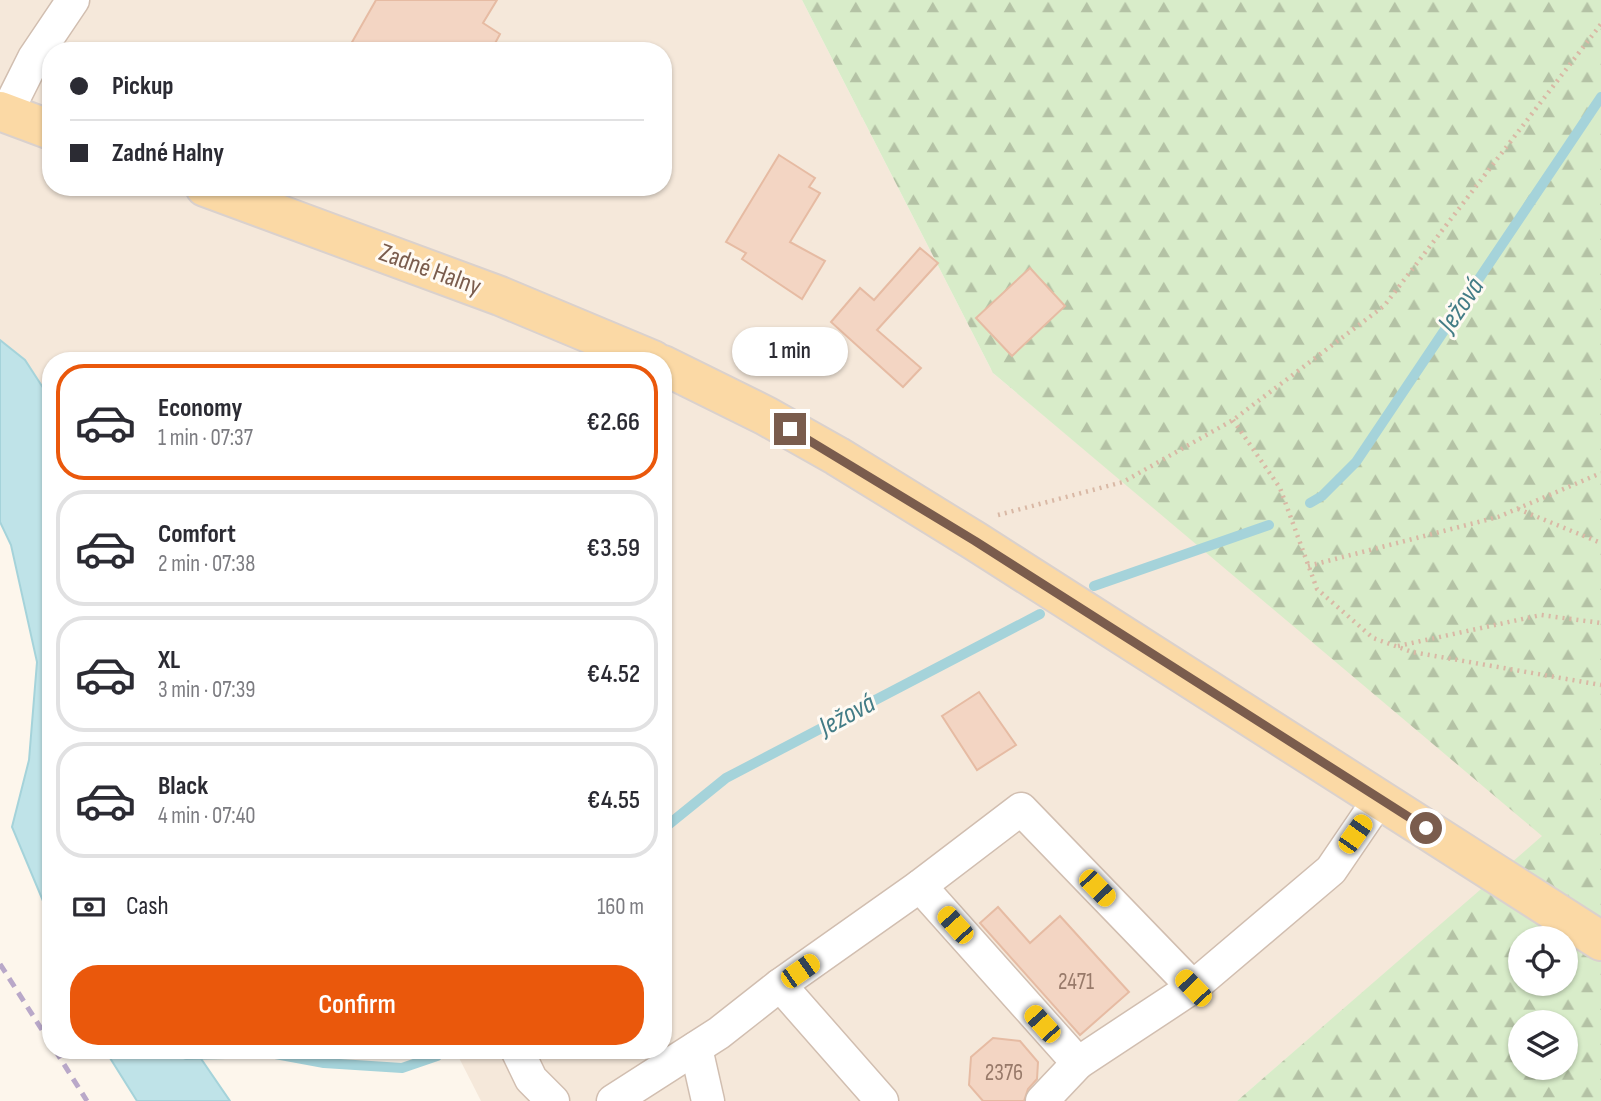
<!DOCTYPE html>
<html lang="en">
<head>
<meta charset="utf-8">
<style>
  body { margin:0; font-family:"Sofia Sans Condensed",sans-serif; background:#f7f7f7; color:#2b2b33; height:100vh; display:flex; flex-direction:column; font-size:26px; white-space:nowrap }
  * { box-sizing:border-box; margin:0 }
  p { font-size:23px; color:#7c7c81 }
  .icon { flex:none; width:38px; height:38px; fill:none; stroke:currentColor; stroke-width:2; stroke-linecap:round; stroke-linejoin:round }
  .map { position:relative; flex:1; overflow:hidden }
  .sheet { position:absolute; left:42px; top:352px; width:630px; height:707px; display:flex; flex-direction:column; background:#fff; border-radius:28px; box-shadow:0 2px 5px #0004 }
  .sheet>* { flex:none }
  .top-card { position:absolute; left:42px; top:42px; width:630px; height:154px; border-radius:28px; box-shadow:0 2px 5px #0004; display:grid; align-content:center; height:154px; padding:0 28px; background:#fff }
  .tools { position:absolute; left:1508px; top:926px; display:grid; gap:14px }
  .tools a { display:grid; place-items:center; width:70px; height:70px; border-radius:50%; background:#fff; box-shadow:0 2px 5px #0004; font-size:35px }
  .end { position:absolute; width:32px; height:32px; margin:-16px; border:9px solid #7a5c4d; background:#fff; box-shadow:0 0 0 4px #fff }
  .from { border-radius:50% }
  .bubble { position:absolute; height:49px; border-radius:24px; background:#fff; box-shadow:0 2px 5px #0004; font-size:23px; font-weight:600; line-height:49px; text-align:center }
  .car { position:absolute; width:21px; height:42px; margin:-21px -10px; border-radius:9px; box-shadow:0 0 5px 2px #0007; background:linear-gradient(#f5c518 24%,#345 0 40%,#f5c518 0 76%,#345 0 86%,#f5c518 0) }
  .top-card b { display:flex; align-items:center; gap:24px; height:66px; font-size:26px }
  .top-card b+b { border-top:2px solid #e1e1e2 }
  .top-card i { width:18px; height:18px; background:#2b2b33 }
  ul { padding:12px 0 0; list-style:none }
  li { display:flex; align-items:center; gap:21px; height:116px; margin:0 14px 10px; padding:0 14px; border:4px solid #e1e1e2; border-radius:28px }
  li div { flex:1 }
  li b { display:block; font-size:26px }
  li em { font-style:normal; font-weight:600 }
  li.active { border-color:#ea580c }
  li>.icon { width:63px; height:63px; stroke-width:1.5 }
  .pay { display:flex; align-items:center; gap:18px; height:77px; padding:0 28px; font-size:26px }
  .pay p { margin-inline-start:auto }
  .primary-button { display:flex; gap:14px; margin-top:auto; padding:14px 28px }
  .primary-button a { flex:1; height:80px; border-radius:28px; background:#ea580c; color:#fff; font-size:28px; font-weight:600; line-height:80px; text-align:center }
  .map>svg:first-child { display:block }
</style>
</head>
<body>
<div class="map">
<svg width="1601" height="1101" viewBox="0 0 1601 1101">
  <defs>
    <pattern id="forest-firs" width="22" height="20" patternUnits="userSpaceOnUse" patternTransform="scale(1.75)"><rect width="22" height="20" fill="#d8ecc9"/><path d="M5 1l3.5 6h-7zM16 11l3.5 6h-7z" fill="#b4c2a5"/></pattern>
  </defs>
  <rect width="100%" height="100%" fill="#fdf6ec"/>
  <path fill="#f5e8da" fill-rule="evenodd" d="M 0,0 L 802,0 L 993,373 L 1539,831 L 1543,837 L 1237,1101 L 481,1101 L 455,1050 L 663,1050 L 663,360 L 51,360 L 51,444 L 0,402 ZM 51,51 L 663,51 L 663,187 L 51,187 Z"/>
  <path fill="url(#forest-firs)" fill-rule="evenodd" d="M 802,0 L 1601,0 L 1601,1101 L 1237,1101 L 1542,836 L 993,373 ZM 1521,938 L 1566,938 L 1566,984 L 1521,984 ZM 1521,1022 L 1566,1022 L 1566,1068 L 1521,1068 Z"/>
  <g fill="#bfe3e8" stroke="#a5d3da" stroke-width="2">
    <path d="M 0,340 L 25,360 L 51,400 L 51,920 L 12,827 L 29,760 L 37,662 L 11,545 L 0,522 Z"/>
    <path d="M 105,1050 L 195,1050 L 230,1101 L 137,1101 Z"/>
  </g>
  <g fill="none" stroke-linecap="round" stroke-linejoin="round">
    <g stroke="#a5d3da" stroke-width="10">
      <path d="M 1310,503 L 1322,496 L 1356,462 L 1601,97"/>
      <path d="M 1094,586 L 1269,525"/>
      <path d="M 663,829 L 726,778 L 1040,614"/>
      <path d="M 186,1055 L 270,1053 L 324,1063 L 402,1068 L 437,1056 L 442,1050"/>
    </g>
  </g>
  <g fill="#f3d5c3" stroke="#e6bba3" stroke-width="2">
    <path d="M 376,0 L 497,0 L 483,23 L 500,34 L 491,51 L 347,51 Z"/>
    <path d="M 779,155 L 815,178 L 809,187 L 820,193 L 790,242 L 825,261 L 802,299 L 742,259 L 746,253 L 726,242 Z"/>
    <path d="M 920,248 L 938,263 L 877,330 L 921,368 L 903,387 L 831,322 L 860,288 L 874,300 Z"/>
    <path d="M 1030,268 L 1065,306 L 1012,356 L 976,318 Z"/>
    <path d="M 979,692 L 1016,745 L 977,770 L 942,716 Z"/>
    <path d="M 998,907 L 1030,943 L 1060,916 L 1129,992 L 1080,1035 L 980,923 Z"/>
    <path d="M 993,1038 L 1020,1041 L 1038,1062 L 1037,1079 L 1028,1089 L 1024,1101 L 983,1101 L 969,1085 L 971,1057 Z"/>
  </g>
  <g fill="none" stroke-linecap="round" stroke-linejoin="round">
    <defs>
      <g id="minor">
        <path d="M 6,114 L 34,58 L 73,0"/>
        <path d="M 1193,987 L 1078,1063 L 920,886 L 1021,809 L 1193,987 L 1331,870 L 1380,798"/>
        <path d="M 696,1048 L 708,1101"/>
        <path d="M 517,1050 L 531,1079 L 553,1101"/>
        <path d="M 613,1101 L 719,1033 L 780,985"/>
        <path d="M 882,1101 L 780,985 L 920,886"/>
        <path d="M 1042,1101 L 1078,1063"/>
      </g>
      <g id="major">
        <path d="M 0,111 L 51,130"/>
        <path d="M 205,187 L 500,296 L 653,360"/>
        <path d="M 663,365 L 766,416 L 837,456 L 975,541 L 1601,941"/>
      </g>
    </defs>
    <use href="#minor" stroke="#d1beb0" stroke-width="35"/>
    <use href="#major" stroke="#dad1cd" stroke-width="42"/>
    <g stroke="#d9b8a5" stroke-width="4.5" stroke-dasharray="2 5" stroke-linecap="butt">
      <path d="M 1233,420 L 1280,488 L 1317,589 L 1373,638 L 1412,652 L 1601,685"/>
      <path d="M 1518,509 L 1601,543"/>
      <path d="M 998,515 L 1123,482 L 1233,420 L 1384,306 L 1601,24"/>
      <path d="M 1308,566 L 1498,517 L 1601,473"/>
      <path d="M 1398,646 L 1541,615 L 1601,623"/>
    </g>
    <use href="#minor" stroke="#fff" stroke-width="32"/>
    <use href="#major" stroke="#fbd9a5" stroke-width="38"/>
    <g stroke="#b9a8c9" stroke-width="5" stroke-dasharray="10 7" stroke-linecap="butt">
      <path d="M 0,964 L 51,1044"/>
      <path d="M 55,1050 L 87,1101"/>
    </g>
  </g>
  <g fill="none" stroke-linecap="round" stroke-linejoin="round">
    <path stroke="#7a5c4d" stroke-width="9" d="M 790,429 L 975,541 L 1426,828"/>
  </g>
  <g text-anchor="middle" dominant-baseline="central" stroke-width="6" stroke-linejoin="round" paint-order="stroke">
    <g font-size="23" fill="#987a6a">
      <text x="1076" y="982">2471</text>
      <text x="1004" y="1073">2376</text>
    </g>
    <g font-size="26" fill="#7a5c4d" stroke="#fffaf3">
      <text transform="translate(430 270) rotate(20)">Zadné Halny</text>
    </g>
    <g font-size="28" font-style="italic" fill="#437c86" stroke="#fffaf3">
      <text transform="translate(1461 305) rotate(-56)">Ježová</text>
      <text transform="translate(847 715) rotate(-28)">Ježová</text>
    </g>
  </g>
</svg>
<div class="tools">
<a><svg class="icon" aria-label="locate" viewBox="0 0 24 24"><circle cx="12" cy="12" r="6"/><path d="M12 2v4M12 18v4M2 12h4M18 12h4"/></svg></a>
<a><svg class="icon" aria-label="layers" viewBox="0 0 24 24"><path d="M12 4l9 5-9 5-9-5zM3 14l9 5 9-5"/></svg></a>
</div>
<i class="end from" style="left:1426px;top:828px"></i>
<i class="end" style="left:790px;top:429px"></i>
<div class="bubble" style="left:732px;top:327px;width:116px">1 min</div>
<i class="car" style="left:1355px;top:834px;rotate:35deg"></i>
<i class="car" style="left:1097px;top:888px;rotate:136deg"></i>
<i class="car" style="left:955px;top:925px;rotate:318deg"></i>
<i class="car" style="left:800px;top:971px;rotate:55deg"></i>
<i class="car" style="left:1193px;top:988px;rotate:316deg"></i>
<i class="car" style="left:1042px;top:1024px;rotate:318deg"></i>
<div class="top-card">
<b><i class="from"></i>Pickup</b>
<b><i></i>Zadné Halny</b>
</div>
<section class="sheet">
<ul>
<li class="active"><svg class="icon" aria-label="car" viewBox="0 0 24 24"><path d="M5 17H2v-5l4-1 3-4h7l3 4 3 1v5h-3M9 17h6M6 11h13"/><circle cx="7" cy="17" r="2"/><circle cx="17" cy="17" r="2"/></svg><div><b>Economy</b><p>1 min · 07:37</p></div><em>€2.66</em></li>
<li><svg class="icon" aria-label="car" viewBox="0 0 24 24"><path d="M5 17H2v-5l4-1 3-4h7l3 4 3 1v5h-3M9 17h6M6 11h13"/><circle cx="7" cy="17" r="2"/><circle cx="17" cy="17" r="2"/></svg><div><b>Comfort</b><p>2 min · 07:38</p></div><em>€3.59</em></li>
<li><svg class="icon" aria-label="car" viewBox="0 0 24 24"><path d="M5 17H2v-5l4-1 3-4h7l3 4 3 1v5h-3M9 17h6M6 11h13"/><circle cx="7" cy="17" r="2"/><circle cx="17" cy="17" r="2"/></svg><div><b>XL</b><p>3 min · 07:39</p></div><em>€4.52</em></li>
<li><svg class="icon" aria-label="car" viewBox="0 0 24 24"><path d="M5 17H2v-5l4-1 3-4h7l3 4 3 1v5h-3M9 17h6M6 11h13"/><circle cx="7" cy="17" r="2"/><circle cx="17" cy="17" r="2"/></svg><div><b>Black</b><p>4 min · 07:40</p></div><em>€4.55</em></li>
</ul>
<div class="pay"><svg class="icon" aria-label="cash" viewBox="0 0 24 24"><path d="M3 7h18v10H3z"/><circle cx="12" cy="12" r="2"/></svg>Cash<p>160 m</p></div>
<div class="primary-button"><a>Confirm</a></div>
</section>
</div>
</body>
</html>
